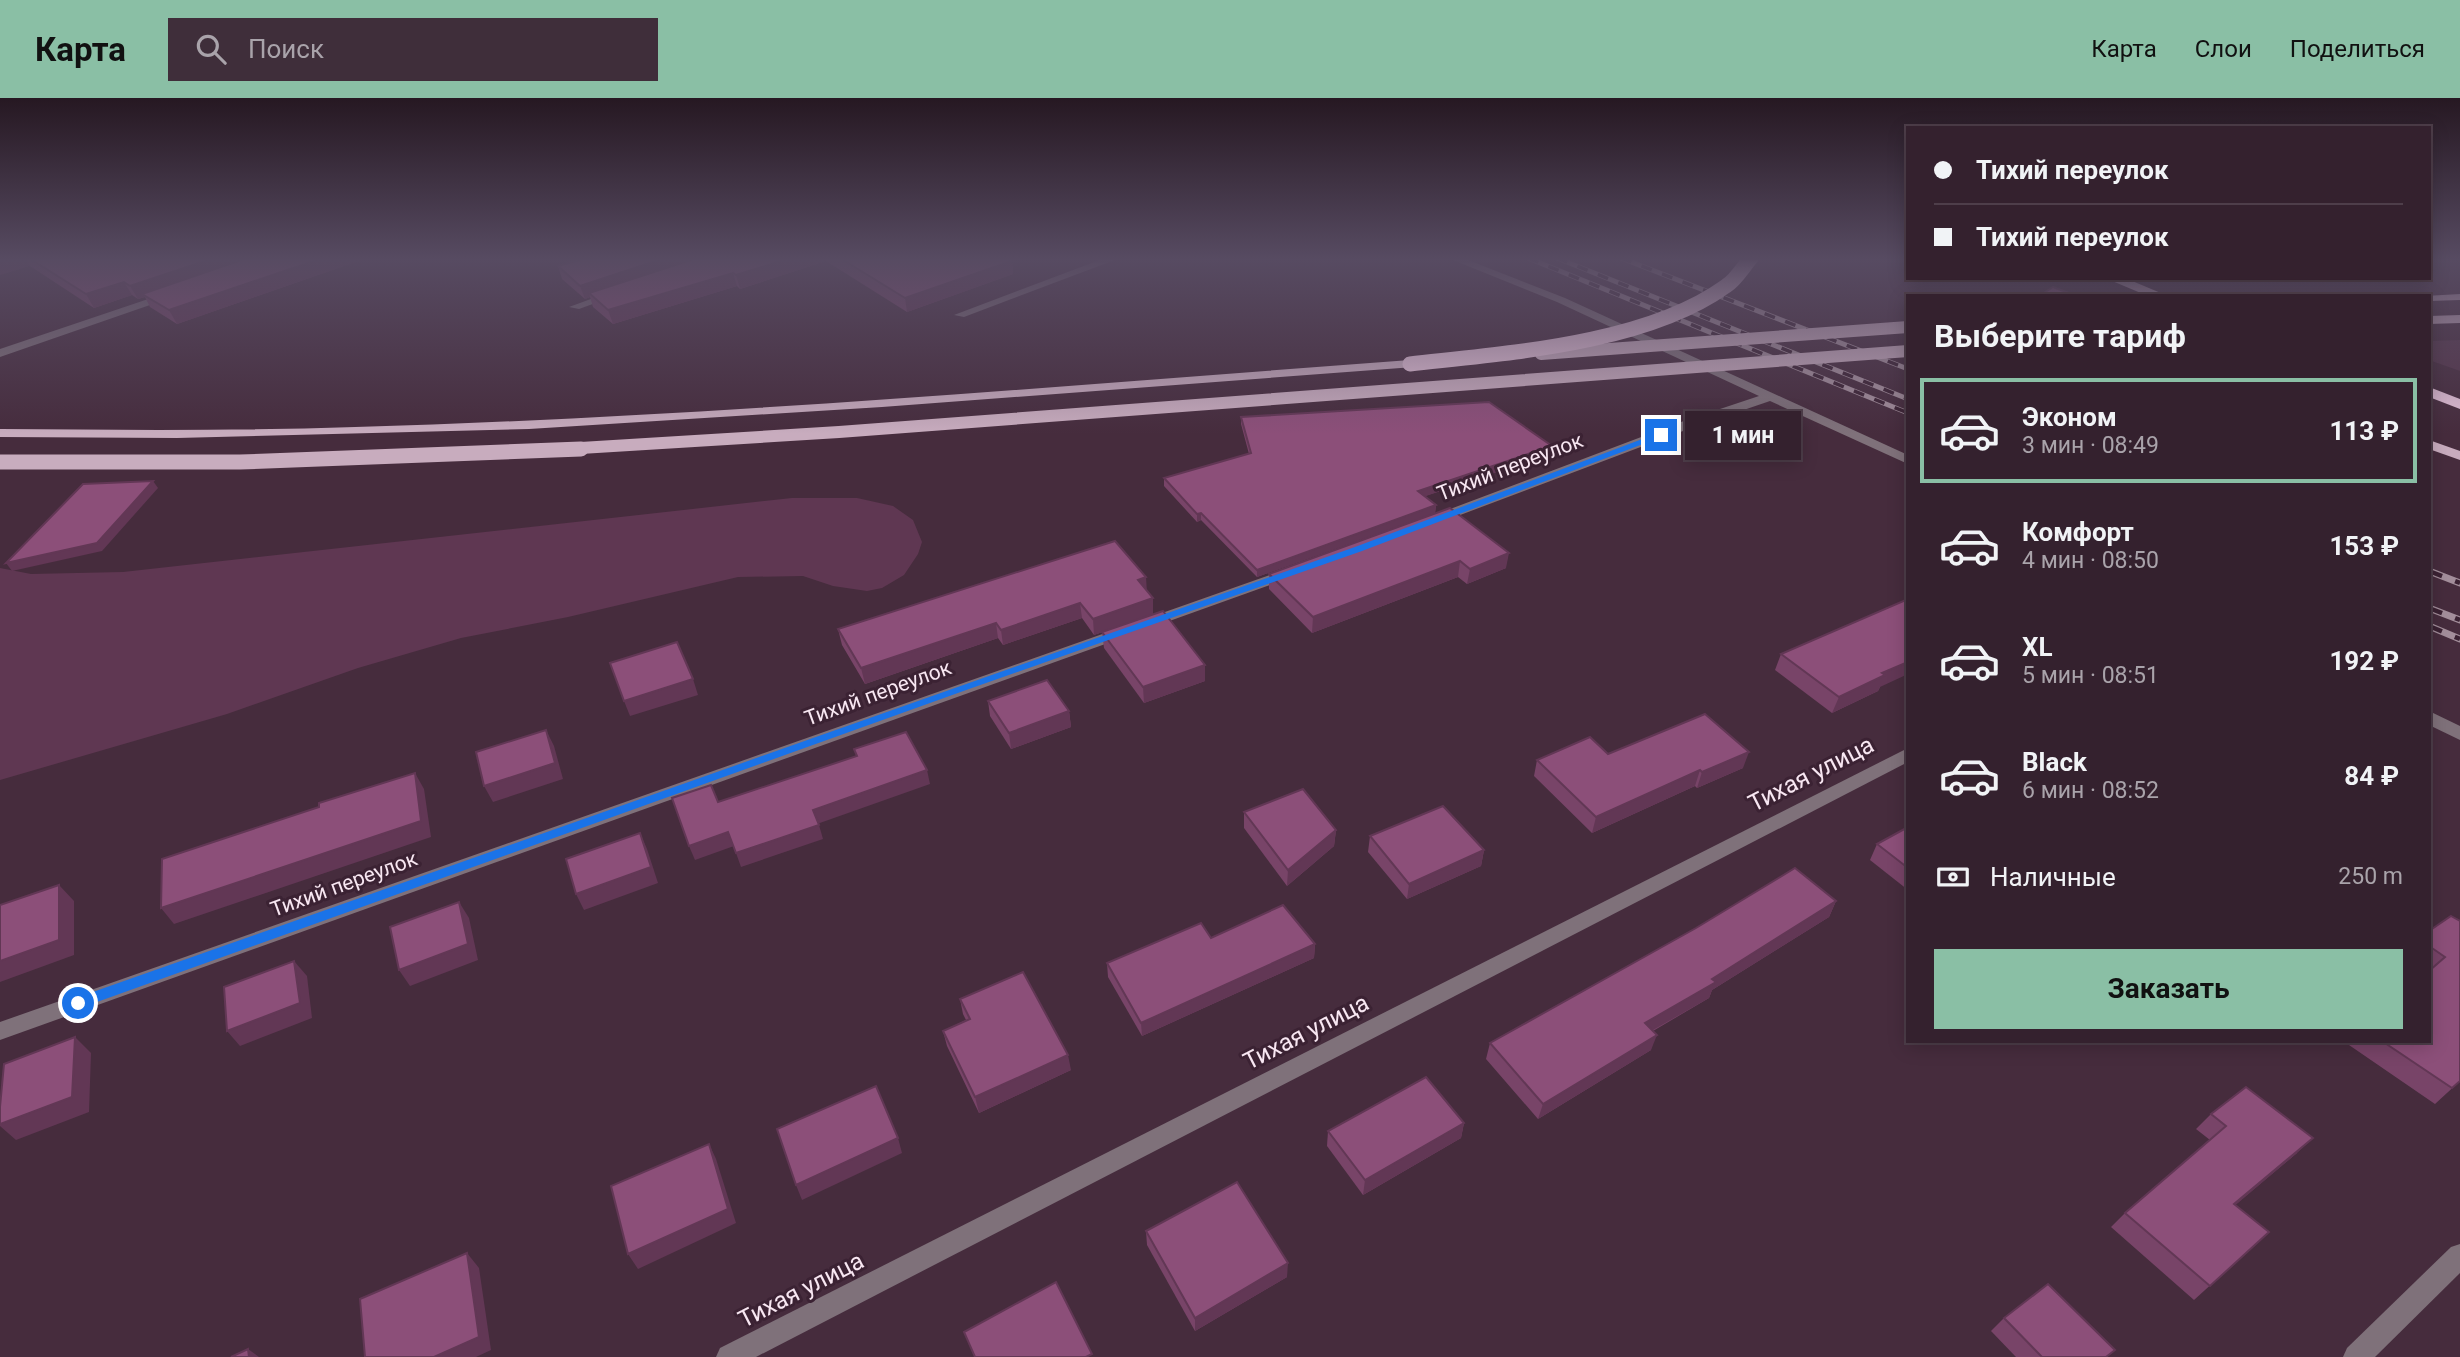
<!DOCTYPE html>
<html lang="ru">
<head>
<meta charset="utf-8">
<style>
  body { margin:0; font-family:Roboto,sans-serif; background:#3f2e3a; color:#f1f3f6; height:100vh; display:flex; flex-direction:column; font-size:26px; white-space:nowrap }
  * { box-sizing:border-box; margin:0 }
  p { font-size:23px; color:#a9a3aa }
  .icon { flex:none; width:38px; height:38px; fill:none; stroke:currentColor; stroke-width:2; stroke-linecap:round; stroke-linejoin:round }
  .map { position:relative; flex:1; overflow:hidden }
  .panel { position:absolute; left:1906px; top:196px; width:525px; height:749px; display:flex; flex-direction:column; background:#34212e; border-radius:0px; box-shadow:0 4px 18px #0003,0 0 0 2px #4e3e4a }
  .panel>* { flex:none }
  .hud { position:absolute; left:1906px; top:28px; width:525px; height:154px; border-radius:0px; box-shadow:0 4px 18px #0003,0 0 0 2px #4e3e4a; display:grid; align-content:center; height:154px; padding:0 28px; background:#34212e }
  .end { position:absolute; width:32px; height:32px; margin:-16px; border:9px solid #1a73e8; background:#fff; box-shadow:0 0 0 4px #fff }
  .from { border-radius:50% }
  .bubble { position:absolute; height:49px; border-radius:0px; background:#34212e; box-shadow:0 4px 18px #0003,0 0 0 2px #4e3e4a; font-size:23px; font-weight:700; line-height:49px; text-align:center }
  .hud b { display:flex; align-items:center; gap:24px; height:66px; font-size:26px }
  .hud b+b { border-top:2px solid #4e3e4a }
  .hud i { width:18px; height:18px; background:#f1f3f6 }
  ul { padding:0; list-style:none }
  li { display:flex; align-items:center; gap:21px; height:105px; margin:0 14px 10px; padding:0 14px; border:4px solid transparent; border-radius:0px }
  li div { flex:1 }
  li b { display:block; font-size:26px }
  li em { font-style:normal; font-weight:700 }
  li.on { border-color:#8abfa5 }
  li>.icon { width:63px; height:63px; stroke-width:1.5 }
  h2 { padding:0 28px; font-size:32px; line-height:84px }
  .pay { display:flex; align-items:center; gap:18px; height:77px; padding:0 28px; font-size:26px }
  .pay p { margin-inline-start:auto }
  .cta { display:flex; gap:14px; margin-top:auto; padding:14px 28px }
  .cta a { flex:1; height:80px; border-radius:0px; background:#8abfa5; color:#111; font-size:28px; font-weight:700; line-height:80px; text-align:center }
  header { display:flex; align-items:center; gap:42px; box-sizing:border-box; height:98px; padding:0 35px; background:#8abfa5; color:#111 }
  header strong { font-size:33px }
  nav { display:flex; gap:38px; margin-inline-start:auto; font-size:24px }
  .search { width:490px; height:63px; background:#3f2e3a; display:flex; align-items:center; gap:18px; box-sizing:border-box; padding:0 24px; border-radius:0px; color:#a9a3aa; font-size:26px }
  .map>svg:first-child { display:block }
</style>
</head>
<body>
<header>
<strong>Карта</strong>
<div class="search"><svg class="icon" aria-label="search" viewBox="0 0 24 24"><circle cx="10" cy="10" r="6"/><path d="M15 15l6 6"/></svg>Поиск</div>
<nav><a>Карта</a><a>Слои</a><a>Поделиться</a></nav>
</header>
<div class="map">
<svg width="2460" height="1259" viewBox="0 0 2460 1259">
  <rect width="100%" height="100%" fill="#462c3d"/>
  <path fill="#54354a" d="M 2460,242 L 2460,273 L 2429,262 L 2429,243 Z"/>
  <path fill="#5f3752" d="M 792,400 L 857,400 L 893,408 L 913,422 L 922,444 L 918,456 L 904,477 L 882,490 L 867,493 L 833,488 L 803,478 L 738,479 L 568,519 L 461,540 L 358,570 L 227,616 L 0,682 L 0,470 L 31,476 L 123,474 Z"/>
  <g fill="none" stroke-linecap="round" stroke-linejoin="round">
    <g fill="#7f717a" fill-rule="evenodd">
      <path d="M 1105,160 L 1120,160 L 964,219 L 954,217 Z"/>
      <path d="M 1448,160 L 1463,160 L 1565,200 L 1908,357 L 1908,366 L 1770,303 L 1691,330 L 1439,425 L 1429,425 L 1427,422 L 1429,419 L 1681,324 L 1759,298 L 1557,204 Z"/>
      <path d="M 169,194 L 175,197 L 173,199 L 0,259 L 0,251 Z"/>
      <path d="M 610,194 L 620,196 L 579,211 L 569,209 Z"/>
      <path d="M 1290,470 L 1298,475 L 1295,478 L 0,942 L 0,924 Z"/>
      <path d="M 2429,613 L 2460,628 L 2460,642 L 2429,627 Z"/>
      <path d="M 1908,650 L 1908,664 L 756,1259 L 716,1259 L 720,1250 Z"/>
      <path d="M 2460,1146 L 2460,1175 L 2375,1259 L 2343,1259 L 2347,1250 L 2451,1149 Z"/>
    </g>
    <g fill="#c8acbe" fill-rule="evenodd">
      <path d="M 2460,196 L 2460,202 L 2429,203 L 2429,198 L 2425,198 Z"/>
      <path d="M 2460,217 L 2460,225 L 2429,226 L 2429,218 Z"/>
      <path d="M 1410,262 L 1414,263 L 1414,269 L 882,309 L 529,331 L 177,340 L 0,339 L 0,331 C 118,332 237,333 355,329 C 707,319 1059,288 1410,262 Z"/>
      <path d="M 2429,342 L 2460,353 L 2460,362 L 2429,351 Z"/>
    </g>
    <g fill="#e5c3d9" fill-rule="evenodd">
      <path d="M 2105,180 L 2125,180 L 2168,198 L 2148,198 Z"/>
      <path d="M 2429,289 L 2460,301 L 2460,311 L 2429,299 Z"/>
    </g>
    <defs>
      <g id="rail-far1">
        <path d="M 1528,160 L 1908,315"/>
        <path d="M 1557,160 L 1908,301"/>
        <path d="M 1621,160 L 1908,271"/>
      </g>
      <g id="rail">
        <path d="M 2429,473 L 2460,485"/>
        <path d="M 2429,510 L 2460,522"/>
        <path d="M 2429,528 L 2460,541"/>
      </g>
    </defs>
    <use href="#rail-far1" stroke="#a38e9b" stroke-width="5"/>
    <use href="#rail" stroke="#a38e9b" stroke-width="7"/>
    <use href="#rail-far1" stroke="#3b2233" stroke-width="3.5" stroke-dasharray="11" stroke-linecap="butt"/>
    <use href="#rail" stroke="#3b2233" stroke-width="4.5" stroke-dasharray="14" stroke-linecap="butt"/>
    <g stroke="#c8acbe" stroke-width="12">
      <path d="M 1541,256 L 1908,229"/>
      <path d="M 548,352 L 839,334 L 1908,253"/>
    </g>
    <path stroke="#c8acbe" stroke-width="15" d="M 0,364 L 240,364 L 581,351"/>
    <path stroke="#e5c3d9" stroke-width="15" d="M 1410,266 C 1507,255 1646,246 1726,188 C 1736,182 1743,169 1751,160"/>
  </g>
  <g fill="#784468">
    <path d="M 0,160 L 367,160 L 177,226 L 150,209 L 145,199 L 138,201 L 132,197 L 94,210 L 30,168 Z"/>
    <path d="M 586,160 L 1007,160 L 1012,163 L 1013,176 L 907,214 L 826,163 L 740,191 L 737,188 L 613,226 L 593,209 L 590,199 L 585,201 L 562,181 L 558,168 Z"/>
    <path d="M 1241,319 L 1552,348 L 1551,356 L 1425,398 L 1436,407 L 1435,415 L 1257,479 L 1201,422 L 1197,424 L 1164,388 L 1164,380 L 1249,356 L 1241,326 Z"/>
    <path d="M 1450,410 L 1506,470 L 1467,486 L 1458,479 L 1312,535 L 1269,491 L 1269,476 Z"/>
    <path d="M 1147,494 L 1153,516 L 1094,537 L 1082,520 L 1003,547 L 998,540 L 865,586 L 842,547 L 838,531 Z"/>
    <path d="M 1102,534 L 1205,583 L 1144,605 L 1104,550 Z"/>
    <path d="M 1781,556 L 1880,589 L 1878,593 L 1832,615 L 1775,572 Z"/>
    <path d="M 988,603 L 1069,613 L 1071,629 L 1011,651 L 990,618 Z"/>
    <path d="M 1537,662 L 1743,670 L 1697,690 L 1695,688 L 1592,735 L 1534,678 Z"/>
    <path d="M 1244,714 L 1336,732 L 1334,748 L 1287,788 L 1244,730 Z"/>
    <path d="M 1908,729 L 1908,792 L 1870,762 L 1877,746 Z"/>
    <path d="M 1370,738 L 1484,752 L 1481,768 L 1407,801 L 1368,754 Z"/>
    <path d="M 1836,803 L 1829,819 L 1712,892 L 1709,900 L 1653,933 L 1651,952 L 1538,1021 L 1486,961 L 1490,945 Z"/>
    <path d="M 2460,823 L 2460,983 L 2435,1006 L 2349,947 L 2353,943 L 2429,943 L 2429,833 Z"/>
    <path d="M 1315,846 L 1314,860 L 1142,938 L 1108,879 L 1107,865 Z"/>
    <path d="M 960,901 L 1071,972 L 979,1015 L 947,948 L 943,933 L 966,922 L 963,916 Z"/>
    <path d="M 2211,1016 L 2297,1055 L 2235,1107 L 2269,1134 L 2194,1202 L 2111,1129 L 2125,1115 L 2210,1042 L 2196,1031 Z"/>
    <path d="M 1464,1025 L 1461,1040 L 1363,1097 L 1327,1048 L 1328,1033 Z"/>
    <path d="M 1146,1133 L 1287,1179 L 1195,1233 L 1147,1147 Z"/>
    <path d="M 2004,1220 L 2115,1252 L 2107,1259 L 2016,1259 L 1991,1233 Z"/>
  </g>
  <g fill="#623755">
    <path d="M 4,160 L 25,160 L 30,168 L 0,177 L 0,161 Z"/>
    <path d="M 214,160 L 260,160 L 142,196 L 145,199 L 138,201 L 130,188 Z"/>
    <path d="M 323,160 L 367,160 L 177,226 L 169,212 Z"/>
    <path d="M 665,160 L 708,160 L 589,195 L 590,199 L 585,201 L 580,188 Z"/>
    <path d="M 791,160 L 826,160 L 826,163 L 740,191 L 736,177 Z"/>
    <path d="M 1012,163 L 1013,176 L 907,214 L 905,200 Z"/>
    <path d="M 733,175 L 737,188 L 613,226 L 608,212 Z"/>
    <path d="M 124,184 L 132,197 L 94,210 L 86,196 Z"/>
    <path d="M 1552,348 L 1551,356 L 1417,401 L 1418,393 Z"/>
    <path d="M 153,383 L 158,390 L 102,453 L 12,473 L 6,465 Z"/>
    <path d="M 1436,407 L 1435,415 L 1257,479 L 1257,472 Z"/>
    <path d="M 1201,415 L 1201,422 L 1197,424 L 1197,416 Z"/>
    <path d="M 1509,455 L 1506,470 L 1467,486 L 1470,471 Z"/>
    <path d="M 1460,463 L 1458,479 L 1312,535 L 1313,519 Z"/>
    <path d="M 1146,479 L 1147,495 L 1138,482 Z"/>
    <path d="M 1153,500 L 1153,516 L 1094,537 L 1093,521 Z"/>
    <path d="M 1080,505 L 1082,520 L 1003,547 L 1001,532 Z"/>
    <path d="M 996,525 L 998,540 L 865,586 L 861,570 Z"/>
    <path d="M 1908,564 L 1908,576 L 1880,589 L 1878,593 L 1832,615 L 1839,599 L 1882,575 Z"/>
    <path d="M 1205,567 L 1205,583 L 1144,605 L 1143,589 Z"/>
    <path d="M 693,581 L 698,597 L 630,618 L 624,603 Z"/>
    <path d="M 1069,613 L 1071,629 L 1011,651 L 1009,635 Z"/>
    <path d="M 546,632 L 554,648 L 563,681 L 493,704 L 484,688 Z"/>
    <path d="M 1749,654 L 1743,670 L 1697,690 L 1702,674 Z"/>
    <path d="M 927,672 L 930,686 L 817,726 L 813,712 Z"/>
    <path d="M 1700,672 L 1695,688 L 1592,735 L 1596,719 Z"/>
    <path d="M 415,675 L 424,691 L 431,739 L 174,826 L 161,810 Z"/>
    <path d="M 819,727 L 823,741 L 741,769 L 736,755 Z"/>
    <path d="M 1336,732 L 1334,748 L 1287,788 L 1288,772 Z"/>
    <path d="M 728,734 L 734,748 L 695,762 L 689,748 Z"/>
    <path d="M 640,735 L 647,751 L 658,785 L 584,812 L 576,796 Z"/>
    <path d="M 1484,752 L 1481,768 L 1407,801 L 1409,786 Z"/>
    <path d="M 59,787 L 74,803 L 74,857 L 0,884 L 0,863 Z"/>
    <path d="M 1836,803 L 1829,819 L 1712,892 L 1709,900 L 1639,940 L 1645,925 L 1712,881 Z"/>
    <path d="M 459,804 L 469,820 L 478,862 L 410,888 L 399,872 Z"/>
    <path d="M 1315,846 L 1314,860 L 1142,938 L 1141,925 Z"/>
    <path d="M 294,863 L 307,878 L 312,920 L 240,948 L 227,933 Z"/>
    <path d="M 1657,937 L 1651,952 L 1538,1021 L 1543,1006 Z"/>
    <path d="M 75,939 L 91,955 L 89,1014 L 16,1042 L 0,1028 L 0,1026 Z"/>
    <path d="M 1068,957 L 1071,972 L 979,1015 L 975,999 Z"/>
    <path d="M 1464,1025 L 1461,1040 L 1363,1097 L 1365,1082 Z"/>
    <path d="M 898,1040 L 902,1055 L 802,1102 L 796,1087 Z"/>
    <path d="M 2313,1040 L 2297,1055 L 2219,1121 L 2234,1106 Z"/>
    <path d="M 709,1046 L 716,1061 L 736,1125 L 638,1171 L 628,1156 Z"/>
    <path d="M 467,1155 L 479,1170 L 491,1252 L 476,1259 L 434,1259 Z"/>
    <path d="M 1288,1165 L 1287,1179 L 1195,1233 L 1195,1220 Z"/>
    <path d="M 248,1251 L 259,1259 L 249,1259 Z"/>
  </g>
  <g fill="#8c4f79" stroke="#623755" stroke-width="2">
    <path d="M 29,160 L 214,160 L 130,188 L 124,184 L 86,196 Z"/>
    <path d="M 247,160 L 323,160 L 169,212 L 142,196 Z"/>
    <path d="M 586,160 L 665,160 L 580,188 L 558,168 Z"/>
    <path d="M 697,160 L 791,160 L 736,177 L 733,175 L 608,212 L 589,195 Z"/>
    <path d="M 840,160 L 1007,160 L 1012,163 L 905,200 Z"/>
    <path d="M 2053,189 L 2077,198 L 2039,198 Z"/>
    <path d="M 1489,304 L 1552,348 L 1418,393 L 1436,407 L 1257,472 L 1201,415 L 1197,416 L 1164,380 L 1251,355 L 1241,319 Z"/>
    <path d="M 153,383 L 97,445 L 6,465 L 83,386 Z"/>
    <path d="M 1450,410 L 1509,455 L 1470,471 L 1460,463 L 1313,519 L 1269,476 Z"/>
    <path d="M 1115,443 L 1146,479 L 1138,482 L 1153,500 L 1093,521 L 1080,505 L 1001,532 L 996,525 L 861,570 L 838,531 Z"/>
    <path d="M 1908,501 L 1908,564 L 1882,575 L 1885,577 L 1839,599 L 1781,556 Z"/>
    <path d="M 1163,513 L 1205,567 L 1143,589 L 1102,534 Z"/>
    <path d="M 677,544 L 693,581 L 624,603 L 610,565 Z"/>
    <path d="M 1047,582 L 1069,613 L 1009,635 L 988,603 Z"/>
    <path d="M 1705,616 L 1749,654 L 1702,674 L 1700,672 L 1596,719 L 1537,662 L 1590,639 L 1608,656 Z"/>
    <path d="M 546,632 L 555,665 L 484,688 L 476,654 Z"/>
    <path d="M 906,634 L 927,672 L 813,712 L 819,727 L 736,755 L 728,734 L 689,748 L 672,700 L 711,687 L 718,704 L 857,658 L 854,651 Z"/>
    <path d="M 415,675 L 421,723 L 161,810 L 162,761 L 319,709 L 319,705 Z"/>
    <path d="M 1303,691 L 1336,732 L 1288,772 L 1244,714 Z"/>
    <path d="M 1443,708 L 1484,752 L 1409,786 L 1370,738 Z"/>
    <path d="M 1908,729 L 1908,770 L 1877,746 Z"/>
    <path d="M 640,735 L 651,769 L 576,796 L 566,761 Z"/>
    <path d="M 1795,770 L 1836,803 L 1712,881 L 1716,884 L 1645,925 L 1657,937 L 1543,1006 L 1490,945 L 1696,830 Z"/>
    <path d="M 59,787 L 59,842 L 0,863 L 0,807 Z"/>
    <path d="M 459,804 L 468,846 L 399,872 L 390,829 Z"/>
    <path d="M 1283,807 L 1315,846 L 1141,925 L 1107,865 L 1201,825 L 1211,840 Z"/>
    <path d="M 2451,818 L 2460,823 L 2460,983 L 2452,990 L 2382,943 L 2429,943 L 2429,873 L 2445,859 L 2429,848 L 2429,833 Z"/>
    <path d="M 294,863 L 300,905 L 227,933 L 224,889 Z"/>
    <path d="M 1023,874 L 1068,957 L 975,999 L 943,933 L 970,921 L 960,901 Z"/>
    <path d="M 75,939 L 72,999 L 0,1026 L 0,1009 L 4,966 Z"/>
    <path d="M 1426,979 L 1464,1025 L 1365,1082 L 1328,1033 Z"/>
    <path d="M 876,988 L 898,1040 L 796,1087 L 777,1031 Z"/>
    <path d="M 2246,989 L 2313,1040 L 2234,1106 L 2269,1134 L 2210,1188 L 2125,1115 L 2226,1028 L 2211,1016 Z"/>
    <path d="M 709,1046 L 728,1111 L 628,1156 L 611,1088 Z"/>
    <path d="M 1237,1084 L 1288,1165 L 1195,1220 L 1146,1133 Z"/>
    <path d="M 467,1155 L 479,1239 L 434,1259 L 365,1259 L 360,1201 Z"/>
    <path d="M 1056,1184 L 1092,1256 L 1086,1259 L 975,1259 L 964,1234 Z"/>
    <path d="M 2048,1186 L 2115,1252 L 2106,1259 L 2042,1259 L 2004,1220 Z"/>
    <path d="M 248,1251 L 249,1259 L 231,1259 Z"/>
  </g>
  <linearGradient id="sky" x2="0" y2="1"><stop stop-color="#261822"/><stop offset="0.48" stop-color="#574b62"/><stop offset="1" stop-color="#574b62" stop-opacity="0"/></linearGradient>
  <rect width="2460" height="336" fill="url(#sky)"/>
  <path fill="#1a73e8" d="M 1661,334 L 1664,338 L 1362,453 L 969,591 L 83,909 L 78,911 L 71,905 L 73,901 L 1355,449 Z"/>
  <g text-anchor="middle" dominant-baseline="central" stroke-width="6" stroke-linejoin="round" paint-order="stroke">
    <g font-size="21" fill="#f8e7f2" stroke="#3b2233">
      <text transform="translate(1510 369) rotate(-21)">Тихий переулок</text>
      <text transform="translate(878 595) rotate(-20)">Тихий переулок</text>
      <text transform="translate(344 786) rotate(-20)">Тихий переулок</text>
    </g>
    <g font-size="24" fill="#f8e7f2" stroke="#3b2233">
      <text transform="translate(1811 676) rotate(-27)">Тихая улица</text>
      <text transform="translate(1306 934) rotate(-27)">Тихая улица</text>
      <text transform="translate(801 1192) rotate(-27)">Тихая улица</text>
    </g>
  </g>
</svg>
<i class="end from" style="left:78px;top:905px"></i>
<i class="end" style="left:1661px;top:337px"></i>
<div class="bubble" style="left:1685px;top:313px;width:116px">1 мин</div>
<div class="hud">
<b><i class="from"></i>Тихий переулок</b>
<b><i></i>Тихий переулок</b>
</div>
<section class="panel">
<h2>Выберите тариф</h2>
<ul>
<li class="on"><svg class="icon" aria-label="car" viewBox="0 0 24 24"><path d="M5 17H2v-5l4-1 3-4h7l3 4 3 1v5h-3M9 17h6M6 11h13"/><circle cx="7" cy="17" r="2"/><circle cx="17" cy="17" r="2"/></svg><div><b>Эконом</b><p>3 мин · 08:49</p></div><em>113 ₽</em></li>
<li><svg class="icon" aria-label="car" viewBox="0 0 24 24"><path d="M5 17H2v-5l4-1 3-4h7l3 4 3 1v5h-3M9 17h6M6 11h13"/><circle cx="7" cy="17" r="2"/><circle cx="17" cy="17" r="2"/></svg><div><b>Комфорт</b><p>4 мин · 08:50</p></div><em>153 ₽</em></li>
<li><svg class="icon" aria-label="car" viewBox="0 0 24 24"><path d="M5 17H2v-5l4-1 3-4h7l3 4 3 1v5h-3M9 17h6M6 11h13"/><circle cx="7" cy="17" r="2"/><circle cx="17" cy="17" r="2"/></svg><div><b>XL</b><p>5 мин · 08:51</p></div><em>192 ₽</em></li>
<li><svg class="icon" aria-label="car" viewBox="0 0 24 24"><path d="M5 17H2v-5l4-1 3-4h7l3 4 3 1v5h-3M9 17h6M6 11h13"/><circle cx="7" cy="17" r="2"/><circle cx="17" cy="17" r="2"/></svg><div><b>Black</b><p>6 мин · 08:52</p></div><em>84 ₽</em></li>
</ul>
<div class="pay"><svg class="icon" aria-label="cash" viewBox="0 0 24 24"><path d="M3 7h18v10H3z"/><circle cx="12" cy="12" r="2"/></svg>Наличные<p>250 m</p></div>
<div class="cta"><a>Заказать</a></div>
</section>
</div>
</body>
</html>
